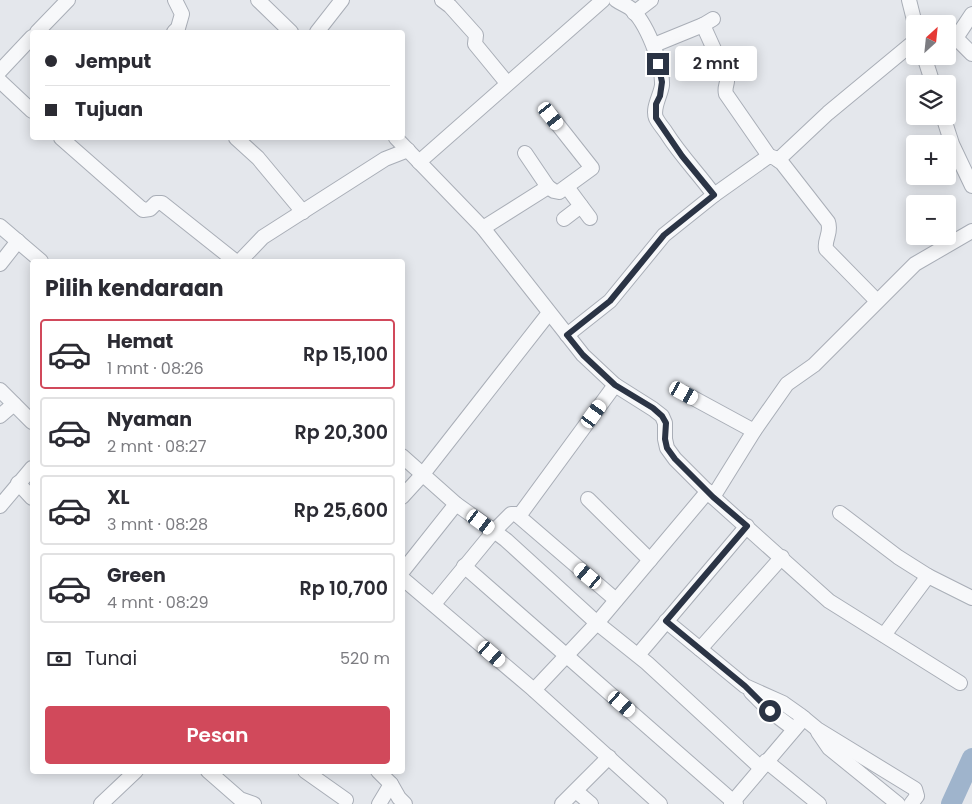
<!DOCTYPE html>
<html lang="id">
<head>
<meta charset="utf-8">
<style>
  body { margin:0; font-family:Poppins,sans-serif; background:#f7f7f7; color:#2b2b33; height:100vh; display:flex; flex-direction:column; font-size:19px; white-space:nowrap }
  * { box-sizing:border-box; margin:0 }
  p { font-size:16px; color:#7c7c81 }
  .icon { flex:none; width:28px; height:28px; fill:none; stroke:currentColor; stroke-width:2; stroke-linecap:round; stroke-linejoin:round }
  .map { position:relative; flex:1; overflow:hidden }
  .panel { position:absolute; left:30px; top:259px; width:375px; height:515px; display:flex; flex-direction:column; background:#fff; border-radius:5px; box-shadow:0 2px 12px #0003 }
  .panel>* { flex:none }
  .hud { position:absolute; left:30px; top:30px; width:375px; height:110px; border-radius:5px; box-shadow:0 2px 12px #0003; display:grid; align-content:center; height:110px; padding:0 15px; background:#fff }
  .needle { width:32px; rotate:27deg }
  .fabs { position:absolute; left:906px; top:15px; display:grid; gap:10px }
  .fabs a { display:grid; place-items:center; width:50px; height:50px; border-radius:5px; background:#fff; box-shadow:0 2px 12px #0003; font-size:25px }
  .end { position:absolute; width:22px; height:22px; margin:-11px; border:6px solid #2b3445; background:#fff; box-shadow:0 0 0 2px #fff }
  .from { border-radius:50% }
  .bubble { position:absolute; height:35px; border-radius:5px; background:#fff; box-shadow:0 2px 12px #0003; font-size:16px; font-weight:600; line-height:35px; text-align:center }
  .car { position:absolute; width:15px; height:30px; margin:-15px -8px; border-radius:6px; box-shadow:0 0 4px 1px #0007; background:linear-gradient(#fff 24%,#345 0 40%,#fff 0 76%,#345 0 86%,#fff 0) }
  .hud b { display:flex; align-items:center; gap:18px; height:48px; font-size:19px }
  .hud b+b { border-top:1px solid #e1e1e2 }
  .hud i { width:12px; height:12px; background:#2b2b33 }
  ul { padding:0; list-style:none }
  li { display:flex; align-items:center; gap:15px; height:70px; margin:0 10px 8px; padding:0 5px; border:2px solid #e1e1e2; border-radius:5px }
  li div { flex:1 }
  li b { display:block; font-size:19px }
  li em { font-style:normal; font-weight:600 }
  li.on { border-color:#d1495b }
  li>.icon { width:45px; height:45px; stroke-width:1.5 }
  h2 { padding:0 15px; font-size:22px; line-height:60px }
  .pay { display:flex; align-items:center; gap:12px; height:55px; padding:0 15px; font-size:19px }
  .pay p { margin-inline-start:auto }
  .button { display:flex; gap:10px; margin-top:auto; padding:10px 15px }
  .button a { flex:1; height:58px; border-radius:5px; background:#d1495b; color:#fff; font-size:20px; font-weight:600; line-height:58px; text-align:center }
  .map>svg:first-child { display:block }
</style>
</head>
<body>
<div class="map">
<svg width="972" height="804" viewBox="0 0 972 804">
  <rect width="100%" height="100%" fill="#e4e7ec"/>
  <g fill="none" stroke-linecap="round" stroke-linejoin="round">
    <path stroke="#9fb4cc" stroke-width="20" d="M 951,804 L 972,758"/>
    <defs>
      <g id="minor">
        <path d="M 258,0 L 291,32"/>
        <path d="M 442,0 L 450,6 L 476,35 L 475,44 L 507,83"/>
        <path d="M 909,0 L 915,24"/>
        <path d="M 634,13 L 651,0"/>
        <path d="M 972,14 L 956,38 L 972,54"/>
        <path d="M 703,25 L 727,78 C 728,84 724,87 726,94 L 769,156"/>
        <path d="M 37,32 L 68,0"/>
        <path d="M 174,32 L 178,28 L 182,14 L 175,0"/>
        <path d="M 317,32 L 342,0"/>
        <path d="M 654,45 L 703,25 L 713,19"/>
        <path d="M 924,56 L 933,84"/>
        <path d="M 0,71 L 32,37"/>
        <path d="M 0,81 L 32,111"/>
        <path d="M 943,116 L 952,144 L 972,186"/>
        <path d="M 61,138 L 143,210 L 150,209 L 156,203 L 162,203 L 235,261"/>
        <path d="M 236,138 L 258,158 L 303,212"/>
        <path d="M 396,138 L 483,228 L 583,355 L 615,385 L 653,409 L 662,416 L 665,423 L 665,439 L 667,448 L 675,459 L 713,497 L 829,601 L 960,683"/>
        <path d="M 778,160 L 828,113 L 915,41"/>
        <path d="M 419,162 L 603,0"/>
        <path d="M 548,187 L 554,191 L 559,192 L 592,168 L 551,116"/>
        <path d="M 567,187 L 590,218"/>
        <path d="M 714,195 L 769,156 L 775,158 L 782,163 L 828,222 C 832,233 824,239 826,249 L 877,301"/>
        <path d="M 564,219 L 581,206"/>
        <path d="M 0,226 L 41,261"/>
        <path d="M 483,228 L 548,187 L 525,153"/>
        <path d="M 240,261 L 263,237 L 385,159 L 408,150"/>
        <path d="M 0,264 L 18,241"/>
        <path d="M 567,335 L 610,301 L 664,235 L 714,195 C 699,174 681,156 667,134 C 664,129 659,124 656,118 C 652,108 661,95 662,85 C 663,64 646,21 630,8 C 626,5 620,3 616,0"/>
        <path d="M 0,390 L 32,422"/>
        <path d="M 684,393 L 754,431"/>
        <path d="M 0,416 L 14,404"/>
        <path d="M 402,456 L 456,504 L 494,531 L 511,514 L 516,514 L 616,600"/>
        <path d="M 18,483 L 32,498"/>
        <path d="M 402,497 L 423,474 L 549,313"/>
        <path d="M 713,497 L 754,431 L 787,384 L 814,365 L 915,264 L 972,231"/>
        <path d="M 588,499 L 650,560"/>
        <path d="M 0,506 L 32,468"/>
        <path d="M 840,513 L 898,557 L 928,576"/>
        <path d="M 519,516 L 615,385"/>
        <path d="M 464,566 L 736,804"/>
        <path d="M 402,572 L 456,504"/>
        <path d="M 402,578 L 534,690 L 660,804"/>
        <path d="M 434,604 L 494,531 L 506,540 L 597,623 L 647,663 L 761,768"/>
        <path d="M 666,621 L 745,686 L 783,703 L 800,715 L 817,729 L 915,789 L 917,796 L 911,804"/>
        <path d="M 884,635 L 928,576 L 972,598"/>
        <path d="M 700,649 L 782,557"/>
        <path d="M 638,655 L 747,526"/>
        <path d="M 534,690 L 597,623 L 708,491"/>
        <path d="M 751,692 L 770,711 L 794,729"/>
        <path d="M 818,732 L 829,748 L 898,804"/>
        <path d="M 766,761 L 819,804"/>
        <path d="M 208,771 L 240,799 L 254,804"/>
        <path d="M 305,771 L 346,800"/>
        <path d="M 378,771 L 391,784 L 399,798 L 405,804"/>
        <path d="M 576,791 L 591,804"/>
        <path d="M 101,804 L 136,771"/>
        <path d="M 379,804 L 391,784"/>
        <path d="M 562,804 L 609,757"/>
        <path d="M 731,804 L 804,718"/>
      </g>
    </defs>
    <use href="#minor" stroke="#a9aeb7" stroke-width="16"/>
    <use href="#minor" stroke="#f7f8fa" stroke-width="14"/>
  </g>
  <g fill="none" stroke-linecap="round" stroke-linejoin="round">
    <path stroke="#2b3445" stroke-width="6" d="M 658,64 L 662,82 L 660,96 L 656,104 L 656,118 L 682,156 L 714,195 L 664,235 L 610,301 L 567,335 L 583,355 L 615,385 L 653,408 L 662,416 L 666,423 L 665,439 L 667,448 L 675,459 L 713,497 L 747,526 L 666,621 L 745,686 L 770,711"/>
  </g>
</svg>
<div class="fabs">
<a><svg class="needle" viewBox="-14 -14 28 28"><path d="M0-13l5 13h-10z" fill="#e53935"/><path d="M0 13l5-13h-10z" fill="#7c7c81"/></svg></a>
<a><svg class="icon" aria-label="layers" viewBox="0 0 24 24"><path d="M12 4l9 5-9 5-9-5zM3 14l9 5 9-5"/></svg></a>
<a>+</a>
<a>−</a>
</div>
<i class="end from" style="left:770px;top:711px"></i>
<i class="end" style="left:658px;top:64px"></i>
<div class="bubble" style="left:675px;top:46px;width:82px">2 mnt</div>
<i class="car" style="left:551px;top:116px;rotate:142deg"></i>
<i class="car" style="left:684px;top:393px;rotate:119deg"></i>
<i class="car" style="left:594px;top:414px;rotate:36deg"></i>
<i class="car" style="left:481px;top:522px;rotate:126deg"></i>
<i class="car" style="left:588px;top:576px;rotate:310deg"></i>
<i class="car" style="left:492px;top:654px;rotate:131deg"></i>
<i class="car" style="left:622px;top:704px;rotate:131deg"></i>
<div class="hud">
<b><i class="from"></i>Jemput</b>
<b><i></i>Tujuan</b>
</div>
<section class="panel">
<h2>Pilih kendaraan</h2>
<ul>
<li class="on"><svg class="icon" aria-label="car" viewBox="0 0 24 24"><path d="M5 17H2v-5l4-1 3-4h7l3 4 3 1v5h-3M9 17h6M6 11h13"/><circle cx="7" cy="17" r="2"/><circle cx="17" cy="17" r="2"/></svg><div><b>Hemat</b><p>1 mnt · 08:26</p></div><em>Rp 15,100</em></li>
<li><svg class="icon" aria-label="car" viewBox="0 0 24 24"><path d="M5 17H2v-5l4-1 3-4h7l3 4 3 1v5h-3M9 17h6M6 11h13"/><circle cx="7" cy="17" r="2"/><circle cx="17" cy="17" r="2"/></svg><div><b>Nyaman</b><p>2 mnt · 08:27</p></div><em>Rp 20,300</em></li>
<li><svg class="icon" aria-label="car" viewBox="0 0 24 24"><path d="M5 17H2v-5l4-1 3-4h7l3 4 3 1v5h-3M9 17h6M6 11h13"/><circle cx="7" cy="17" r="2"/><circle cx="17" cy="17" r="2"/></svg><div><b>XL</b><p>3 mnt · 08:28</p></div><em>Rp 25,600</em></li>
<li><svg class="icon" aria-label="car" viewBox="0 0 24 24"><path d="M5 17H2v-5l4-1 3-4h7l3 4 3 1v5h-3M9 17h6M6 11h13"/><circle cx="7" cy="17" r="2"/><circle cx="17" cy="17" r="2"/></svg><div><b>Green</b><p>4 mnt · 08:29</p></div><em>Rp 10,700</em></li>
</ul>
<div class="pay"><svg class="icon" aria-label="cash" viewBox="0 0 24 24"><path d="M3 7h18v10H3z"/><circle cx="12" cy="12" r="2"/></svg>Tunai<p>520 m</p></div>
<div class="button"><a>Pesan</a></div>
</section>
</div>
</body>
</html>
